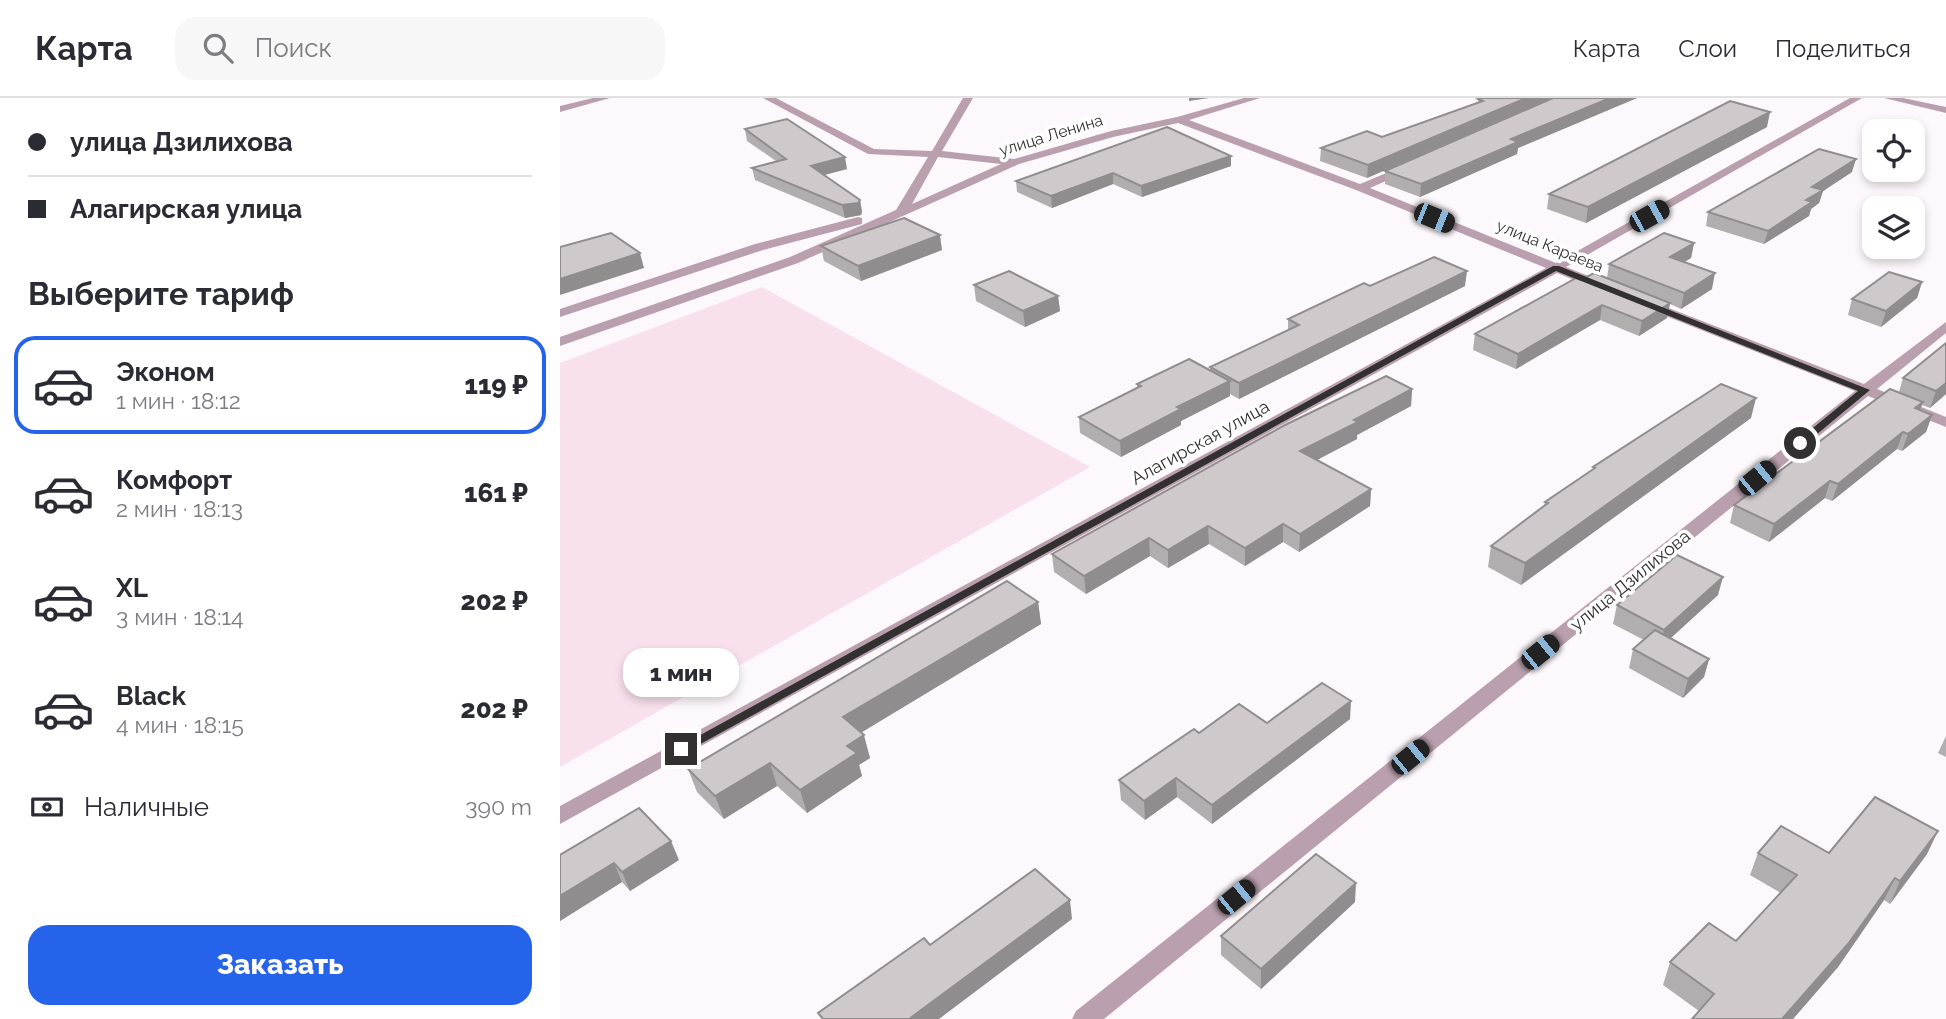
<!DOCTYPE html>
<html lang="ru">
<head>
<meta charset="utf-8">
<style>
  body { margin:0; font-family:Raleway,sans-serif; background:#f7f7f7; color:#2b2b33; height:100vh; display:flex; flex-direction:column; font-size:26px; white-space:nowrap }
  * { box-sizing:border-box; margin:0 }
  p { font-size:23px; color:#7c7c81 }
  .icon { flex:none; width:38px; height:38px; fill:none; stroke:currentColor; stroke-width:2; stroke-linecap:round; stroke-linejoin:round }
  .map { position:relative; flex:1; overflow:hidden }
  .sheet { display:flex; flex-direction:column; background:#fff; width:560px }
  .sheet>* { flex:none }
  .banner { display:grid; align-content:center; height:154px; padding:0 28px; background:#fff }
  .fabs { position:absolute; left:1302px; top:21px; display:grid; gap:14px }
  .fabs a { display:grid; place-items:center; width:63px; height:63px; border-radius:14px; background:#fff; box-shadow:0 4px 10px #0003; font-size:35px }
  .end { position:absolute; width:32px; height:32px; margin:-16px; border:9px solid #323031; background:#fff; box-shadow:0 0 0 4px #fff }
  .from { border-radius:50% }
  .bubble { position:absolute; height:49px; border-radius:21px; background:#fff; box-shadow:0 4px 10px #0003; font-size:23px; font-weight:800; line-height:49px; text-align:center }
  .car { position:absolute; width:21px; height:42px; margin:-21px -10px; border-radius:9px; box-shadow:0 0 5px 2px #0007; background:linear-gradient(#222 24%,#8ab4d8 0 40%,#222 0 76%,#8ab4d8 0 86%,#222 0) }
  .banner b { display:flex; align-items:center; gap:24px; height:66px; font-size:26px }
  .banner b+b { border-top:2px solid #e1e1e2 }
  .banner i { width:18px; height:18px; background:#2b2b33 }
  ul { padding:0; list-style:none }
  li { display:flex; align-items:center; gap:21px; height:98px; margin:0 14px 10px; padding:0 14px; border:4px solid transparent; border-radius:21px }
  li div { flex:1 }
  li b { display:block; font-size:26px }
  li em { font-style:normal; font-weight:800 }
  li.on { border-color:#2563eb }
  li>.icon { width:63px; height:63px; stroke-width:1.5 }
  h2 { padding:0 28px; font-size:32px; line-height:84px }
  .pay { display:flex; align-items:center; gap:18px; height:77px; padding:0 28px; font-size:26px }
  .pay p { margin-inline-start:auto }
  .primary-button { display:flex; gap:14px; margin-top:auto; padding:14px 28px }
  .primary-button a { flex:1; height:80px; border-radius:21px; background:#2563eb; color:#fff; font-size:28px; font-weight:800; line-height:80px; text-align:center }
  header { display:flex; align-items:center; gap:42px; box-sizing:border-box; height:98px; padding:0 35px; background:#fff; border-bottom:2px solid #e1e1e2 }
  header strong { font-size:33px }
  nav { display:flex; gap:38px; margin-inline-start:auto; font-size:24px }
  .search { width:490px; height:63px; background:#f7f7f7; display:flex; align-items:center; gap:18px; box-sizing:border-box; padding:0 24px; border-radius:21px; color:#7c7c81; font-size:26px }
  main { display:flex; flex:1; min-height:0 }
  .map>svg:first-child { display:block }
</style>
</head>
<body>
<header>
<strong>Карта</strong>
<div class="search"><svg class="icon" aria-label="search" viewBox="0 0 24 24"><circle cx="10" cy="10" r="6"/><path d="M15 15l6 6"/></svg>Поиск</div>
<nav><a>Карта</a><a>Слои</a><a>Поделиться</a></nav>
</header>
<main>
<section class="sheet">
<div class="banner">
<b><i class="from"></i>улица Дзилихова</b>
<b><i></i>Алагирская улица</b>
</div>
<h2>Выберите тариф</h2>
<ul>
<li class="on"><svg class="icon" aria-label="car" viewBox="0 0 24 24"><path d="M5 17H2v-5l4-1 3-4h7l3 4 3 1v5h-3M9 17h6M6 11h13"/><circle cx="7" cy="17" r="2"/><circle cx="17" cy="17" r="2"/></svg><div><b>Эконом</b><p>1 мин · 18:12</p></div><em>119 ₽</em></li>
<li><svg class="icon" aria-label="car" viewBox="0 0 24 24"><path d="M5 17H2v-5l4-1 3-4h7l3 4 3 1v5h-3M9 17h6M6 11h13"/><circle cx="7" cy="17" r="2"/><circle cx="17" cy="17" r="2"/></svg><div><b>Комфорт</b><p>2 мин · 18:13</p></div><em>161 ₽</em></li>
<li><svg class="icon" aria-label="car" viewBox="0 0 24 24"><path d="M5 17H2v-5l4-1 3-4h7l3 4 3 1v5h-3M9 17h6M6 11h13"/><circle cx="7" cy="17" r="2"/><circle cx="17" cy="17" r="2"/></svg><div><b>XL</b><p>3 мин · 18:14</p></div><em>202 ₽</em></li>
<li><svg class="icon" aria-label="car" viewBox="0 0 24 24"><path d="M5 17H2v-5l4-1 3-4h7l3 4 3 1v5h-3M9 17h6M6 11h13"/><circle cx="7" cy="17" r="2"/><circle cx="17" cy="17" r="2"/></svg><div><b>Black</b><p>4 мин · 18:15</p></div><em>202 ₽</em></li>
</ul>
<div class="pay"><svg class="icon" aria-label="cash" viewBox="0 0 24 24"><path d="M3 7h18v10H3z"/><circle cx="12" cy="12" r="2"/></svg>Наличные<p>390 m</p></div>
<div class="primary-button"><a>Заказать</a></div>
</section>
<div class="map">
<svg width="1386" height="921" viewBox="0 0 1386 921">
  <rect width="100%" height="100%" fill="#fdf8fb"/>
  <path fill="#f8e0ed" d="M 202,189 L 530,369 L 0,669 L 0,265 Z"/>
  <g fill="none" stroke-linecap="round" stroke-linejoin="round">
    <g fill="#baa0ae" fill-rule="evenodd">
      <path d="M 33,0 L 50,0 L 0,14 L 0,8 Z"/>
      <path d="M 203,0 L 216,0 L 314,51 L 372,53 L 403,0 L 413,0 L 382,53 L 454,61 L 551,33 L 617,19 L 684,0 L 700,0 L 629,22 L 800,86 L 843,68 L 851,68 L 851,72 L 810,90 L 996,165 L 1290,0 L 1302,0 L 1006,169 L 1051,187 L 1051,193 L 1041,193 L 997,175 L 0,726 L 0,708 L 986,170 L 796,92 L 618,25 L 553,39 L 459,66 L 238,165 L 0,248 L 0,239 L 230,159 L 336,112 L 368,59 L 308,56 ZM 378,59 L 441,66 L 352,106 Z"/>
      <path d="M 1324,0 L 1343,0 L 1386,9 L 1386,15 Z"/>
      <path d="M 298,119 L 302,120 L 302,126 L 203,152 L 0,219 L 0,211 L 195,146 Z"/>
      <path d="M 1088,202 L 1304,286 L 1386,224 L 1386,235 L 1317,291 L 1386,319 L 1386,329 L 1308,298 L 544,921 L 512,921 L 516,913 L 1295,293 L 1083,209 L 1083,203 Z"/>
    </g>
  </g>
  <g fill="#b2adaf">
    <path d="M 992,0 L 807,80 L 760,63 L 761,50 L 822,39 L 918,4 L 918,1 Z"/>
    <path d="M 993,0 L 1077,0 L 958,50 L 957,56 L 860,99 L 825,86 L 825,73 Z"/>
    <path d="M 1207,29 L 1026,125 L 987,111 L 989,96 Z"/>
    <path d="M 185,31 L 287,71 L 264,77 L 300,102 L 302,114 L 301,117 L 285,120 L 195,82 L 192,70 L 216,63 L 187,43 Z"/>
    <path d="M 671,58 L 671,68 L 582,99 L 553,86 L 492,110 L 457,94 L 456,83 Z"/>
    <path d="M 1292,74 L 1263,93 L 1259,105 L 1251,111 L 1249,118 L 1204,146 L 1146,128 L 1148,114 Z"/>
    <path d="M 1134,145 L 1131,160 L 1124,164 L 1152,191 L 1121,211 L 1110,206 L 1107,220 L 1079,238 L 1040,222 L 956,271 L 913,252 L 915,236 L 1021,182 L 1047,180 L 1049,166 Z"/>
    <path d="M 261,148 L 382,152 L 301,183 L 264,163 Z"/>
    <path d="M 1362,184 L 1357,200 L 1321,229 L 1288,217 L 1292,201 Z"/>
    <path d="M 414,187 L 498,198 L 500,213 L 465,229 L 416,203 Z"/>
    <path d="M 810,188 L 905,188 L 679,301 L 670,296 L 670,298 L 621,323 L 621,327 L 561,359 L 520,335 L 519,319 L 577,290 L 577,286 L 650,272 L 650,269 L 728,232 L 728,221 Z"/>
    <path d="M 1343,280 L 1386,296 L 1370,310 L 1362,307 L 1360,312 L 1372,317 L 1366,334 L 1342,353 L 1337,351 L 1272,403 L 1265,400 L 1209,444 L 1170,425 L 1174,407 L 1339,294 Z"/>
    <path d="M 852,291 L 851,308 L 797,337 L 797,341 L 756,362 L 811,391 L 810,408 L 739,454 L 723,444 L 685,468 L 649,446 L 608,470 L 590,458 L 526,496 L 494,474 L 492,456 Z"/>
    <path d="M 1191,320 L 961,487 L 928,469 L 931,448 L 984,408 L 985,404 L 1033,372 L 1033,369 Z"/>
    <path d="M 1158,497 L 1110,540 L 1149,561 L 1144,579 L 1123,600 L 1069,570 L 1073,551 L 1084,542 L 1053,526 L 1057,507 Z"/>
    <path d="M 478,504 L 481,526 L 301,634 L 310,660 L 299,667 L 302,678 L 247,715 L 217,688 L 164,721 L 137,694 L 128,671 Z"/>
    <path d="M 790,621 L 652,726 L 617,699 L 585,722 L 561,702 L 559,682 L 639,635 L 707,625 Z"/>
    <path d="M 1386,638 L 1386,659 L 1378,655 Z"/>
    <path d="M 1198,755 L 1367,756 L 1330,806 L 1324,802 L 1278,869 L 1233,921 L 1132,921 L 1139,913 L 1103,887 L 1110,864 L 1176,843 L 1221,795 L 1190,777 Z"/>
    <path d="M 0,757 L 119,762 L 70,793 L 62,784 L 0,823 Z"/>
    <path d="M 795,804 L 701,891 L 661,857 L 661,838 Z"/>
  </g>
  <g fill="#918d8f">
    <path d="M 629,0 L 649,0 L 629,3 Z"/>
    <path d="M 966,0 L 992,0 L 807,80 L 808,67 Z"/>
    <path d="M 1050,0 L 1077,0 L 958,50 L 957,56 L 860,99 L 861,86 L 951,41 Z"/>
    <path d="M 1210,14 L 1207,29 L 1026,125 L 1028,109 Z"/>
    <path d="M 671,58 L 671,68 L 582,99 L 581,88 Z"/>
    <path d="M 285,59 L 287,71 L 253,80 L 251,68 Z"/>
    <path d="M 1296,61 L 1292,74 L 1263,93 L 1259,105 L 1251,111 L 1249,118 L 1204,146 L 1208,133 L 1252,89 Z"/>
    <path d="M 553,75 L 553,86 L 492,110 L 491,98 Z"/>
    <path d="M 300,102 L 302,114 L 301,117 L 285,120 L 282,107 Z"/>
    <path d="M 380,137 L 382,152 L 301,183 L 298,168 Z"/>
    <path d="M 1134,145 L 1131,160 L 1107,175 L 1110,159 Z"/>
    <path d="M 80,155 L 84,170 L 0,197 L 0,181 Z"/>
    <path d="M 907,173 L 905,188 L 679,301 L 679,285 Z"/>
    <path d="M 1155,175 L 1152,191 L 1121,211 L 1124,195 Z"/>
    <path d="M 1362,184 L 1357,200 L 1321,229 L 1326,213 Z"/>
    <path d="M 498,198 L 500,213 L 465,229 L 463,213 Z"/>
    <path d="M 1110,205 L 1107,220 L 1079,238 L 1082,223 Z"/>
    <path d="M 1042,207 L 1040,222 L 956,271 L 958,256 Z"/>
    <path d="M 670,283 L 670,298 L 621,323 L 621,327 L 561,359 L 560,343 L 617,309 Z"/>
    <path d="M 1386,285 L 1386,296 L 1370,310 L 1376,293 Z"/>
    <path d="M 852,291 L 851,308 L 797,337 L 797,341 L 740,371 L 740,353 L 794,322 Z"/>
    <path d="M 1196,300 L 1191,320 L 961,487 L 965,465 Z"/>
    <path d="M 1363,304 L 1357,320 L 1355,310 Z"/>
    <path d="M 1372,317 L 1366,334 L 1342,353 L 1348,336 Z"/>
    <path d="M 1343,334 L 1337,351 L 1272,403 L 1278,386 Z"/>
    <path d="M 1270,383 L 1265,400 L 1209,444 L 1214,426 Z"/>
    <path d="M 811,391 L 810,408 L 739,454 L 740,436 Z"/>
    <path d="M 723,426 L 723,444 L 685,468 L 685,450 Z"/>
    <path d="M 648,428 L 649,446 L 608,470 L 608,452 Z"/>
    <path d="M 589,440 L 590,458 L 526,496 L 524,478 Z"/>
    <path d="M 1163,479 L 1158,497 L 1100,550 L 1104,532 Z"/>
    <path d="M 478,504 L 481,526 L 289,642 L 283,619 Z"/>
    <path d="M 1149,561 L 1144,579 L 1123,600 L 1128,581 Z"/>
    <path d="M 791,603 L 790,621 L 652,726 L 652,707 Z"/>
    <path d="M 304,637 L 310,660 L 299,667 L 302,678 L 247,715 L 240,692 L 287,648 Z"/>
    <path d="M 210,665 L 217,688 L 164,721 L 155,698 Z"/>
    <path d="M 616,680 L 617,699 L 585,722 L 584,703 Z"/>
    <path d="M 1378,733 L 1367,756 L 1330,806 L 1340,783 Z"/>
    <path d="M 111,743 L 119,762 L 70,793 L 62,774 Z"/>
    <path d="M 54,765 L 62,784 L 0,823 L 0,798 Z"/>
    <path d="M 1335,780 L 1324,802 L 1278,869 L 1233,921 L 1222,921 Z"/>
    <path d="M 796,785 L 795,804 L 701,891 L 701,871 Z"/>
    <path d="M 510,802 L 512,821 L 379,921 L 349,921 Z"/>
  </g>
  <g fill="#cfc9cc" stroke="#918d8f" stroke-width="2">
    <path d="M 922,0 L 966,0 L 808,67 L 761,50 L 807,33 L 822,39 L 923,3 L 918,1 Z"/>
    <path d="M 993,0 L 1050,0 L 951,41 L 958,44 L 861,86 L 825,73 Z"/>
    <path d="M 1170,3 L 1210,14 L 1028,109 L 989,96 Z"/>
    <path d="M 227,21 L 285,59 L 251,68 L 300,102 L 298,105 L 282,107 L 192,70 L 226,61 L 185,31 Z"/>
    <path d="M 607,29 L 671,58 L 581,88 L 553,75 L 491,98 L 456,83 Z"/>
    <path d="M 1259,51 L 1296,61 L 1252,89 L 1263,92 L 1246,102 L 1252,104 L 1208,133 L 1148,114 Z"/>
    <path d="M 344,120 L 380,137 L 298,168 L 261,148 Z"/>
    <path d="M 51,135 L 80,155 L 0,181 L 0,149 Z"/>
    <path d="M 1104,135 L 1134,145 L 1110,159 L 1155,175 L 1124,195 L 1049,166 Z"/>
    <path d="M 874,159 L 907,173 L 679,285 L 650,269 L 739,227 L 728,221 L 804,185 L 810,188 Z"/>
    <path d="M 449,173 L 498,198 L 463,213 L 414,187 Z"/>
    <path d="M 1329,174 L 1362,184 L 1326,213 L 1292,201 Z"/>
    <path d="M 1034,175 L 1110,205 L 1082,223 L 1042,207 L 958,256 L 915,236 L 1016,180 L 1021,182 Z"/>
    <path d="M 1386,245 L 1386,285 L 1376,293 L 1343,280 Z"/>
    <path d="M 629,261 L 670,283 L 617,309 L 621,311 L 560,343 L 519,319 L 581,288 L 577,286 Z"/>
    <path d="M 826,278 L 852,291 L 794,322 L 798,324 L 740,353 L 811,391 L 740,436 L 723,426 L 685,450 L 648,428 L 608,452 L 589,440 L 524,478 L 492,456 L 725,327 Z"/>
    <path d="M 1161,286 L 1196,300 L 965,465 L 931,448 L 988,405 L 985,404 L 1035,370 L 1033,369 Z"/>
    <path d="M 1330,291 L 1363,304 L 1355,310 L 1372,317 L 1348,336 L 1343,334 L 1278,386 L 1270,383 L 1214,426 L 1174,407 Z"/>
    <path d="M 1117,457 L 1163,479 L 1104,532 L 1057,507 Z"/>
    <path d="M 447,483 L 478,504 L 283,619 L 304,637 L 287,648 L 297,655 L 240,692 L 210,665 L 155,698 L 128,671 Z"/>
    <path d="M 1095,532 L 1149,561 L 1128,581 L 1073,551 Z"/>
    <path d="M 762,585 L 791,603 L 652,707 L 616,680 L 584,703 L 559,682 L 634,631 L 639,635 L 679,606 L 707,625 Z"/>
    <path d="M 1315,699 L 1378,733 L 1340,783 L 1335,780 L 1288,846 L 1222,921 L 1132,921 L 1154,896 L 1110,864 L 1149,825 L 1176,843 L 1237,777 L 1198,755 L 1221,728 L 1269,755 Z"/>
    <path d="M 79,710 L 111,743 L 62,774 L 54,765 L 0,798 L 0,757 Z"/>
    <path d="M 756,756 L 796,785 L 701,871 L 661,838 Z"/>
    <path d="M 475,771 L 510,802 L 349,921 L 263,921 L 258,915 L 364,840 L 370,847 Z"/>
  </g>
  <path fill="#323031" d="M 993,168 L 999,168 L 1310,292 L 1244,347 L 1237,347 L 1237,343 L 1298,293 L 996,173 L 126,654 L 121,656 L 115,651 Z"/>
  <g text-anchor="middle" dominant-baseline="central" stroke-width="7" stroke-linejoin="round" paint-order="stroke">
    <g font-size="16" fill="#323031" stroke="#fff">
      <text transform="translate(491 37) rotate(-17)">улица Ленина</text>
      <text transform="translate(990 148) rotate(22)">улица Караева</text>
    </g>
    <g font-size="18" fill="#323031" stroke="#fff">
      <text transform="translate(640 344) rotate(-29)">Алагирская улица</text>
      <text transform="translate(1070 482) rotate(-39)">улица Дзилихова</text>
    </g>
  </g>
</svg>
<div class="fabs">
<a><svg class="icon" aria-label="locate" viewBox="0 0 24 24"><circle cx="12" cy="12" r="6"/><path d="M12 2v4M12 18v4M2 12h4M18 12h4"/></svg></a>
<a><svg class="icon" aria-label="layers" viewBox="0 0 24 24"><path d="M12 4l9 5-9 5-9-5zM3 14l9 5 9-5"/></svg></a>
</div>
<i class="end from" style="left:1240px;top:345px"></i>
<i class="end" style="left:121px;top:651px"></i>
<div class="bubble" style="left:63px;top:550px;width:116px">1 мин</div>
<i class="car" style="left:1089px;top:118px;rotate:61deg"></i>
<i class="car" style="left:874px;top:120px;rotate:112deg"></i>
<i class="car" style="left:1197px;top:380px;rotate:51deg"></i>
<i class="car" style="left:980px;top:554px;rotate:51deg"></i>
<i class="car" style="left:850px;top:659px;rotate:51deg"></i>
<i class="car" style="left:676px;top:799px;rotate:51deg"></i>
</div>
</main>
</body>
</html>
